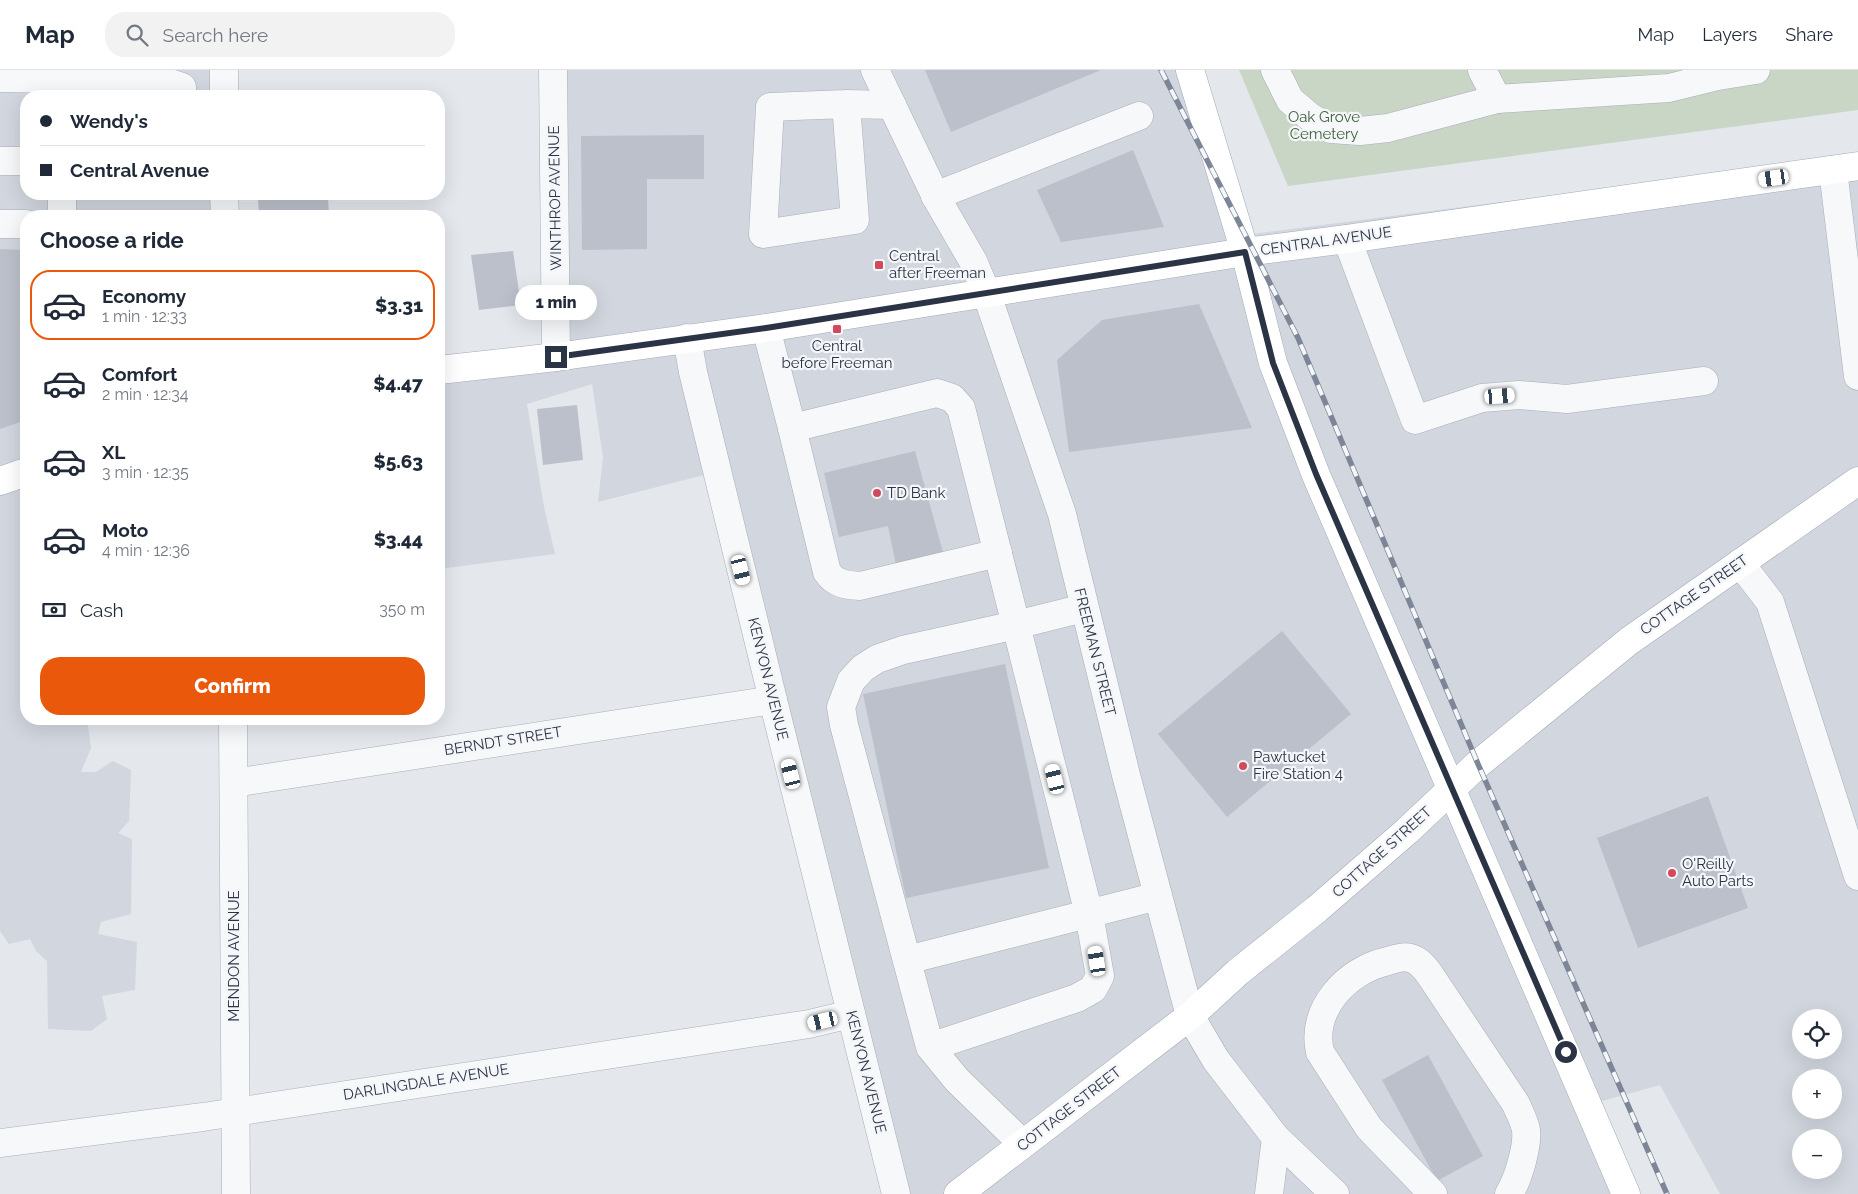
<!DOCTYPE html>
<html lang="en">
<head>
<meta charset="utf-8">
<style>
  body { margin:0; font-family:Raleway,sans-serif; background:#f2f2f3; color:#1f2937; height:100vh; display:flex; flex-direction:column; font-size:19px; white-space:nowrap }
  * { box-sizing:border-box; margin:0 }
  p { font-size:16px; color:#747a83 }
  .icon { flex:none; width:28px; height:28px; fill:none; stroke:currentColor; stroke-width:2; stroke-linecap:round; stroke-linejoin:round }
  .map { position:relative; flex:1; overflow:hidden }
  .side { position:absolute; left:20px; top:140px; width:425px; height:515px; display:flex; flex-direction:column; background:#fff; border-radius:20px; box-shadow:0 5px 20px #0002 }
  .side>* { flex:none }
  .banner { position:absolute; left:20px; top:20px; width:425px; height:110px; border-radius:20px; box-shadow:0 5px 20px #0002; display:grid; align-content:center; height:110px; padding:0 20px; background:#fff }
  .buttons { position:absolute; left:1792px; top:939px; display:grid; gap:10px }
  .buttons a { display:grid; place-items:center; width:50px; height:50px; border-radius:50%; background:#fff; box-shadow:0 5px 20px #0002; font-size:25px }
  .end { position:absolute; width:22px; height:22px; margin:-11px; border:6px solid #2b3445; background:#fff; box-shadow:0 0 0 2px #fff }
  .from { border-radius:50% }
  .bubble { position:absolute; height:35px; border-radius:18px; background:#fff; box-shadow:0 5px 20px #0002; font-size:16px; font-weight:800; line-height:35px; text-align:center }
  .car { position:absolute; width:15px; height:30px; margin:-15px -8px; border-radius:6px; box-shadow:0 0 4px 1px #0007; background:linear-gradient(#fff 24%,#345 0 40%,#fff 0 76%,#345 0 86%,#fff 0) }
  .banner b { display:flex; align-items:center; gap:18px; height:48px; font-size:19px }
  .banner b+b { border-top:1px solid #e0e1e3 }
  .banner i { width:12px; height:12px; background:#1f2937 }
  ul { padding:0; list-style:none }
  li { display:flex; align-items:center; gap:15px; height:70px; margin:0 10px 8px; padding:0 10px; border:2px solid transparent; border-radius:20px }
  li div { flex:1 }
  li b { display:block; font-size:19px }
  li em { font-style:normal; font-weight:800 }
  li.on { border-color:#ea580c }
  li>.icon { width:45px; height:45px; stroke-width:1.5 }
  h2 { padding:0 20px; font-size:22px; line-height:60px }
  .pay { display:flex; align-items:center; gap:12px; height:55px; padding:0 20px; font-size:19px }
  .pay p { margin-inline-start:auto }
  .button { display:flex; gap:10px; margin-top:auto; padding:10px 20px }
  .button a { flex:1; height:58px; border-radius:20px; background:#ea580c; color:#fff; font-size:20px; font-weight:800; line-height:58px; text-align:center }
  header { display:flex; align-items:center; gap:30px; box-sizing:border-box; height:70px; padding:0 25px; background:#fff; border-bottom:1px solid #e0e1e3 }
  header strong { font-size:24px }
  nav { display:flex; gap:28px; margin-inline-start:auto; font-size:18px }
  .search { width:350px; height:45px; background:#f2f2f3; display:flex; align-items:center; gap:12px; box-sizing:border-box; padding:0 18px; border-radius:20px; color:#747a83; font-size:19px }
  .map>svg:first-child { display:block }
</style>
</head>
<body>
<header>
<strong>Map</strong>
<div class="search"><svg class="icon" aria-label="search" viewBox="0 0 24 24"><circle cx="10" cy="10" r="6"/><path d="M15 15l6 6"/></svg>Search here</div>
<nav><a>Map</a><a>Layers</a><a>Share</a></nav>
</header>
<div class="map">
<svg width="1858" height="1124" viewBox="0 0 1858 1124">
  <rect width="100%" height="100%" fill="#e4e7ec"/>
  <g fill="#d2d6de" fill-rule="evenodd">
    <path d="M 0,0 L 220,0 L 220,26 L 26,26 L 26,124 L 221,124 L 222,146 L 26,146 L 26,649 L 87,649 L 91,678 L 81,702 L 96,702 L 113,691 L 131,700 L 129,751 L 118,763 L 132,769 L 131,844 L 101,852 L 98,864 L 137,872 L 135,920 L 102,926 L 107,949 L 91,961 L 48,959 L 47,891 L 36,881 L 30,869 L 9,874 L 0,861 Z"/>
    <path d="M 549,0 L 1188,0 L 1245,165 L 1858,86 L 1858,1124 L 1720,1124 L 1660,1015 L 1595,1033 L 1625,1124 L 899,1124 L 708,404 L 598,432 L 603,387 L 592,314 L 527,334 L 544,437 L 555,484 L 439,499 L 439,292 L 537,277 L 550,272 ZM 1801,948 L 1834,948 L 1834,980 L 1801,980 ZM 1801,1008 L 1834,1008 L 1834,1040 L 1801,1040 ZM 1801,1068 L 1834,1068 L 1834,1100 L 1801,1100 Z"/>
  </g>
  <path fill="#c9d6c5" d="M 1239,0 L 1858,0 L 1858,40 L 1288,116 Z"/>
  <g fill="#bbc0ca">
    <path d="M 925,0 L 1101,0 L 951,62 Z"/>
    <path d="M 704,65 L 704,109 L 647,109 L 647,179 L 582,180 L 581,66 Z"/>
    <path d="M 1133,80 L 1164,157 L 1061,172 L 1037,120 Z"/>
    <path d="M 258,127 L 328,128 L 329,146 L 259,146 Z"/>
    <path d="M 0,179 L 26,180 L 26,350 L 0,359 Z"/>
    <path d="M 513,181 L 521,235 L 479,240 L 471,185 Z"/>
    <path d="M 1199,234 L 1252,358 L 1069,382 L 1057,290 L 1102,250 Z"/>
    <path d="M 577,335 L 583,390 L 543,395 L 537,339 Z"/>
    <path d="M 915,381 L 944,486 L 896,495 L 888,456 L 839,467 L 824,403 Z"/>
    <path d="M 1282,561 L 1351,644 L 1227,747 L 1158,664 Z"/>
    <path d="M 1005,594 L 1049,798 L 906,828 L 863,624 Z"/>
    <path d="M 1708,726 L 1748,838 L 1638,878 L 1597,768 Z"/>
    <path d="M 1428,985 L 1483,1086 L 1437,1111 L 1382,1010 Z"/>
  </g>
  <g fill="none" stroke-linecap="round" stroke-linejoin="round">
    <defs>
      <g id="minor">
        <path d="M 224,0 L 224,26"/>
        <path d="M 553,0 L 556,287"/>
        <path d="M 875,0 L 937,129 L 973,191 L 986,222 L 1062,444 L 1126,705 L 1190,946 L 1216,990 L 1276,1068 L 1335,1124"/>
        <path d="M 1275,0 L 1290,30 L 1310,47 L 1331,59 L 1360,61 L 1388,58 L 1497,29 L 1669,18 L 1718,6 L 1756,0"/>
        <path d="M 1482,0 L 1497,29"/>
        <path d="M 0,8 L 164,11 L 182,17 L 182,26"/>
        <path d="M 846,34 L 855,150 L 763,164 L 770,37 L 846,34 L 892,35"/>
        <path d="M 0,91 L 26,91"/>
        <path d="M 1833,100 L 1858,306"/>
        <path d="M 62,124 L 62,146"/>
        <path d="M 224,124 L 225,146"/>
        <path d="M 935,126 L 1139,46"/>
        <path d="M 0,154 L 26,154"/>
        <path d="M 1347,169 L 1415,350 L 1482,328 L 1519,325 L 1567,329 L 1704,311"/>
        <path d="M 766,258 L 792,358 L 937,323 L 952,328 L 961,338 L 1016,555 L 1084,538"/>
        <path d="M 687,268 L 693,302 L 773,630 L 896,1124"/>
        <path d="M 792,358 L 827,502 C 835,514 846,515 860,516 L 998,483"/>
        <path d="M 1740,493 L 1770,532 L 1858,806"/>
        <path d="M 233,649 L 236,1124"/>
        <path d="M 234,713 L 773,630"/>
        <path d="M 907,890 L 1158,826"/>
        <path d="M 930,977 L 1077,928 L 1093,919 L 1100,906 L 1089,844 L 1016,555 L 903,580 L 877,589 L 863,598 L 851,611 L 841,637 L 844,655 L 930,977 L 957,1010 L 1023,1074"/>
        <path d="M 0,1073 L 203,1047 L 809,954 L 851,944"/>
        <path d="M 1269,1124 L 1276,1068"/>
        <path d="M 1433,1124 L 1369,1058 L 1320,982 C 1310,939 1347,900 1388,891 C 1395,889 1403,886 1410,888 C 1419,890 1425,898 1430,905 L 1516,1034 C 1519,1042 1524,1050 1526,1060 C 1528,1076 1518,1110 1509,1124"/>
      </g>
      <g id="major">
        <path d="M 1190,0 L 1245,182 L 1273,293 L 1316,405 L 1626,1124"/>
        <path d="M 439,300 L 556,287 L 766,258 L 1245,182 L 1347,169 L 1858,96"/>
        <path d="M 0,411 L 26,402"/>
        <path d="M 958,1124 L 1190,946 L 1238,902 L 1317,839 L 1407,761 L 1478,694 L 1629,571 L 1858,411"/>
      </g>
    </defs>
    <use href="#minor" stroke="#a9aeb7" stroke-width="29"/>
    <use href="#major" stroke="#a3abb8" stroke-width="29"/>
    <use href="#minor" stroke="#f7f8fa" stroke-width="28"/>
    <use href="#major" stroke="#fff" stroke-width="28"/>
    <defs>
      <path id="rail" d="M 1161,0 L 1298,268 L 1478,694 L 1667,1124"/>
    </defs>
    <use href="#rail" stroke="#7d8696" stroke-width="5.5"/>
    <use href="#rail" stroke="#f4f6f9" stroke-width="4" stroke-dasharray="11" stroke-linecap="butt"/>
  </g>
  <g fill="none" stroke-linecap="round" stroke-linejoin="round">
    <path stroke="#2b3445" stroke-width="6" d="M 556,287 L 766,258 L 1245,182 L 1273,293 L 1316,404 L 1566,982"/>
  </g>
  <g fill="#d1495b" stroke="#f4f6f9" stroke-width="2">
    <rect x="874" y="190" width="10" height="10" rx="2.5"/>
    <rect x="832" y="254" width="10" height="10" rx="2.5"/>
    <circle cx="877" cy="423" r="5"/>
    <circle cx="1243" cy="696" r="5"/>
    <circle cx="1672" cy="803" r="5"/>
  </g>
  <g text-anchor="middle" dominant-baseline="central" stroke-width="4.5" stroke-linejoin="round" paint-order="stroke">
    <g font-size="15" fill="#3f6138" stroke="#f4f6f9">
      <text x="1324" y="47">Oak Grove<tspan x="1324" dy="17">Cemetery</tspan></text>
    </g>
    <g font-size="15" fill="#2b3445" stroke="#f4f6f9">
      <text transform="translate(555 128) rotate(-91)">WINTHROP AVENUE</text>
      <text transform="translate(1326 171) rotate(-8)">CENTRAL AVENUE</text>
      <text transform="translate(1694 525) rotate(-35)">COTTAGE STREET</text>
      <text transform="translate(1095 582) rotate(76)">FREEMAN STREET</text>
      <text transform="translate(768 609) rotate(76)">KENYON AVENUE</text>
      <text transform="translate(503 671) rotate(-9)">BERNDT STREET</text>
      <text transform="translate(1382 782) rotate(-42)">COTTAGE STREET</text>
      <text transform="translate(234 886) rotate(-90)">MENDON AVENUE</text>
      <text transform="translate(866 1002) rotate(76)">KENYON AVENUE</text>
      <text transform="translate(426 1012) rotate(-9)">DARLINGDALE AVENUE</text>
      <text transform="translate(1069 1039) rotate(-38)">COTTAGE STREET</text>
    </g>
    <g font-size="15" fill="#2b3445" stroke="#f4f6f9" text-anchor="start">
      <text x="889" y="186">Central<tspan x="889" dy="17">after Freeman</tspan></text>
      <text x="837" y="276" text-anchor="middle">Central<tspan x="837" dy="17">before Freeman</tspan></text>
      <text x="887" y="423">TD Bank</text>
      <text x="1253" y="687">Pawtucket<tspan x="1253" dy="17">Fire Station 4</tspan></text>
      <text x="1682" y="794">O'Reilly<tspan x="1682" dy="17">Auto Parts</tspan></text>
    </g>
  </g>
</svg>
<div class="buttons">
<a><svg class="icon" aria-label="locate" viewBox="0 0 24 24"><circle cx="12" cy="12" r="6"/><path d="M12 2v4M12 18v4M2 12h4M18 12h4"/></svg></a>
<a>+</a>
<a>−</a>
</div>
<i class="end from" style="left:1566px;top:982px"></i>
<i class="end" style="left:556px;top:287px"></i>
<div class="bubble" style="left:515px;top:215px;width:82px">1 min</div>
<i class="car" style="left:1774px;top:108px;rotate:262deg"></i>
<i class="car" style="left:1500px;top:326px;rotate:86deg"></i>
<i class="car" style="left:741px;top:500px;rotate:166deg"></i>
<i class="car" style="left:791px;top:704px;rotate:346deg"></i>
<i class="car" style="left:1055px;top:709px;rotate:346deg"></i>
<i class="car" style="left:1097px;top:891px;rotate:351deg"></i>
<i class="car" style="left:823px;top:951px;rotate:257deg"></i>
<div class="banner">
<b><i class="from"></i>Wendy's</b>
<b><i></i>Central Avenue</b>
</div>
<section class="side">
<h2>Choose a ride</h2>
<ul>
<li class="on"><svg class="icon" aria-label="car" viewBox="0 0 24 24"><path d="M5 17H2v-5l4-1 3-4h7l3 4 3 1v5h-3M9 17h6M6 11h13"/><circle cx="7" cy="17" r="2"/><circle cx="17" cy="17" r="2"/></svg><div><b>Economy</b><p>1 min · 12:33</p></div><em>$3.31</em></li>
<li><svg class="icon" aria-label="car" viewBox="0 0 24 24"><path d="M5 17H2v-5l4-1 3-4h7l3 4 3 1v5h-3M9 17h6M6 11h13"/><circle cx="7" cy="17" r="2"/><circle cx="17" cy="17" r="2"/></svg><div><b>Comfort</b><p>2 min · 12:34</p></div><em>$4.47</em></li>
<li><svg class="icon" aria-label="car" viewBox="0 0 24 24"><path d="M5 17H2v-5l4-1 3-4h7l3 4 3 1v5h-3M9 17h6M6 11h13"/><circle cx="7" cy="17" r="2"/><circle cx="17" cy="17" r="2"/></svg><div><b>XL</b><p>3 min · 12:35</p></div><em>$5.63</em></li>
<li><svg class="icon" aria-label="car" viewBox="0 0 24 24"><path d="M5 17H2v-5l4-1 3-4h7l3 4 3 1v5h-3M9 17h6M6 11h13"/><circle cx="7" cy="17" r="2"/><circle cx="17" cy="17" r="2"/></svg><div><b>Moto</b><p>4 min · 12:36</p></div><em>$3.44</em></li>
</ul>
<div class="pay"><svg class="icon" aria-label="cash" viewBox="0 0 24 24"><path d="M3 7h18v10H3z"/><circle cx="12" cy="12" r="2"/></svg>Cash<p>350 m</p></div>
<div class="button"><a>Confirm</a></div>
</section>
</div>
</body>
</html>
